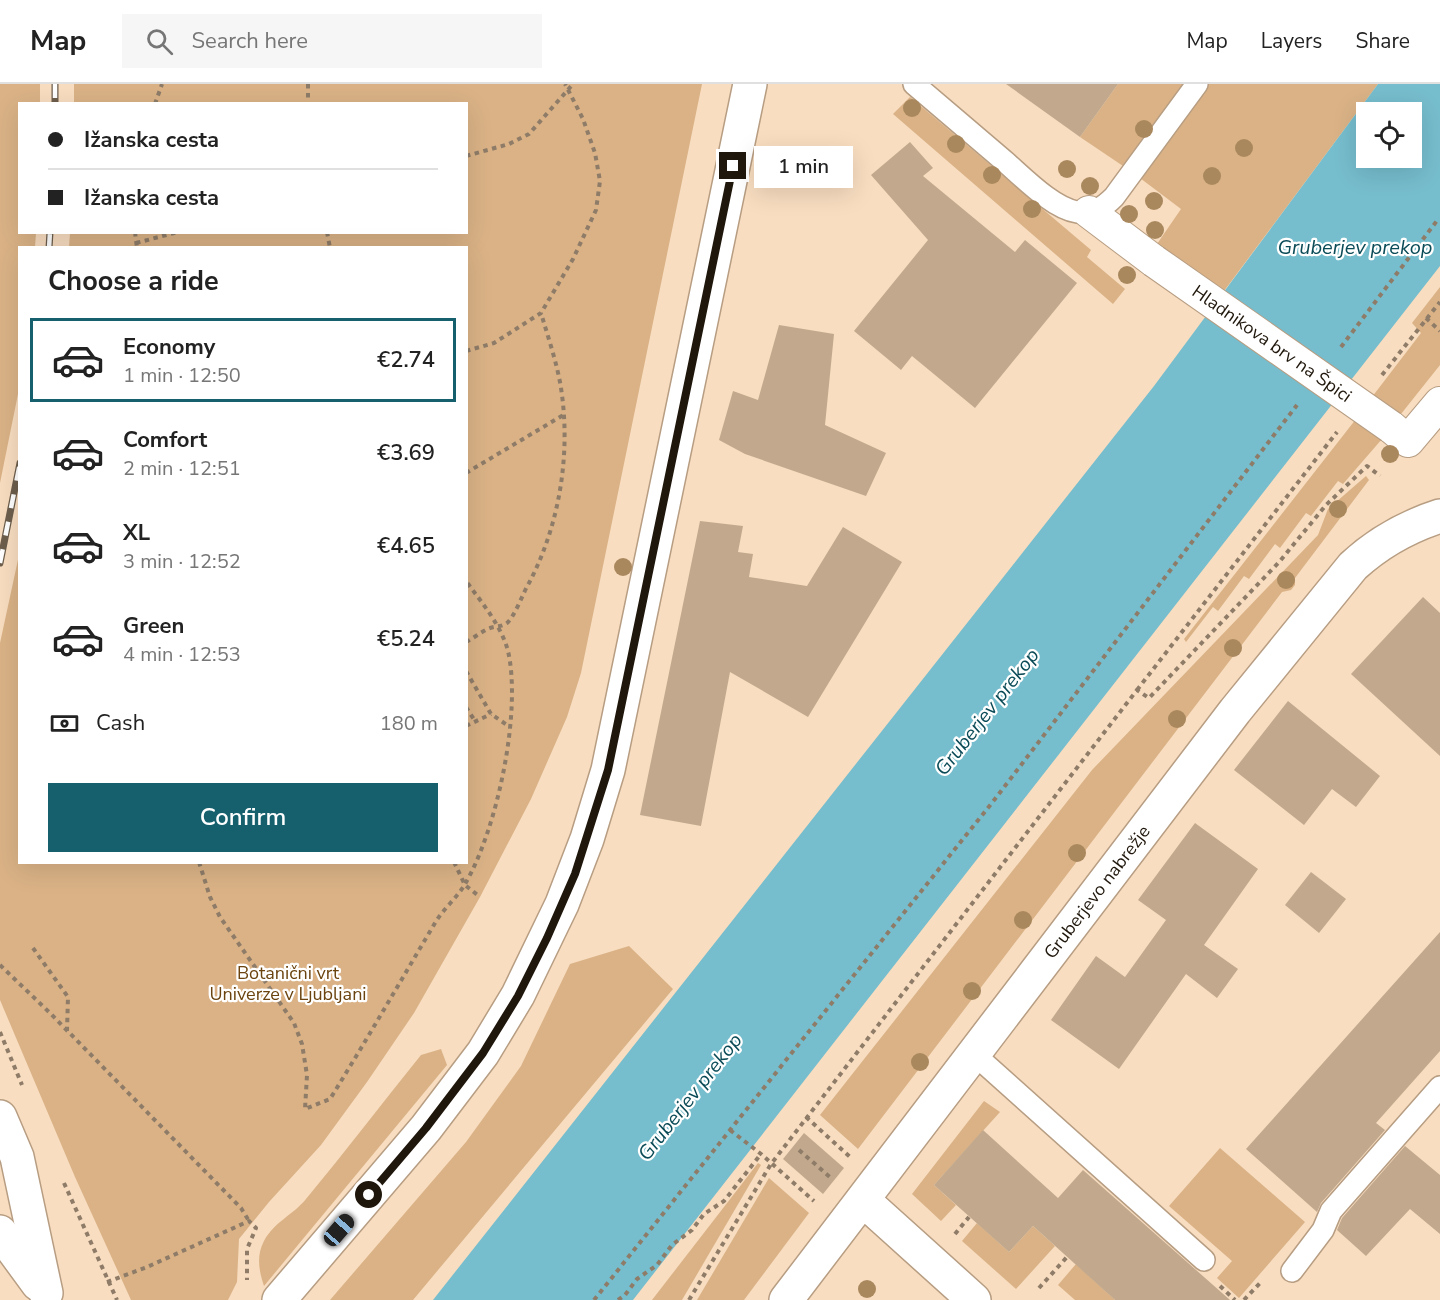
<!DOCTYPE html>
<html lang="en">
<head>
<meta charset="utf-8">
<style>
  body { margin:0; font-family:"Nunito Sans",sans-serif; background:#f6f6f6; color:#222; height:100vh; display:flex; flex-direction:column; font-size:22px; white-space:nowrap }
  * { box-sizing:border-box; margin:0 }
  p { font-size:20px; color:#767676 }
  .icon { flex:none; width:33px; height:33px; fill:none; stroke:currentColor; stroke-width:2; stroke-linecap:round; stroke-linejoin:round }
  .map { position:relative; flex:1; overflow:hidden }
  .panel { position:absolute; left:18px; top:162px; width:450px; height:618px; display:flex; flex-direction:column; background:#fff; border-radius:0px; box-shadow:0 6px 24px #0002 }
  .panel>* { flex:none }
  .banner { position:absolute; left:18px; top:18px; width:450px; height:132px; border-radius:0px; box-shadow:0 6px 24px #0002; display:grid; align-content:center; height:132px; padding:0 30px; background:#fff }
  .fabs { position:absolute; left:1356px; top:18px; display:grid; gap:12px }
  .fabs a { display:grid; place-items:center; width:66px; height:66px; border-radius:0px; background:#fff; box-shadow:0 6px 24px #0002; font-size:30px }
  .end { position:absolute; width:27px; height:27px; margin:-14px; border:8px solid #20170c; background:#fff; box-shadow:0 0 0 3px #fff }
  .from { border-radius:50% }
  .bubble { position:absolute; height:42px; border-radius:0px; background:#fff; box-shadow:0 6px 24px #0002; font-size:20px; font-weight:600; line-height:42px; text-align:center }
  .car { position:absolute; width:18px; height:36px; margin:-18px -9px; border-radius:8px; box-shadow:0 0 4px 2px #0007; background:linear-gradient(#222 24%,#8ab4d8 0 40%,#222 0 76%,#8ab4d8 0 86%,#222 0) }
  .banner b { display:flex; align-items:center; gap:21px; height:57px; font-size:22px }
  .banner b+b { border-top:2px solid #e0e0e0 }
  .banner i { width:15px; height:15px; background:#222 }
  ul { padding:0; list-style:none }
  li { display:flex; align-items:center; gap:18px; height:84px; margin:0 12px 9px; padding:0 18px; border:3px solid transparent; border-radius:0px }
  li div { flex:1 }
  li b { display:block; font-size:22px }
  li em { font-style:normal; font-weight:600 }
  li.selected { border-color:#16606e }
  li>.icon { width:54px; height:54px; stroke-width:1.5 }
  h2 { padding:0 30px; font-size:27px; line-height:72px }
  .pay { display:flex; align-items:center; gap:15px; height:66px; padding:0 30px; font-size:22px }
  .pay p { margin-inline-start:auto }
  .primary-button { display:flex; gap:12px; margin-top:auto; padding:12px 30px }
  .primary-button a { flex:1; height:69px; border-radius:0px; background:#16606e; color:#fff; font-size:24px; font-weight:600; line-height:69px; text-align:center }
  header { display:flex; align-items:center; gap:36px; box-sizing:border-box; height:84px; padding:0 30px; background:#fff; border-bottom:2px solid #e0e0e0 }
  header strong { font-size:28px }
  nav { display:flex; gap:33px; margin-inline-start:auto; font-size:21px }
  .search { width:420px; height:54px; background:#f6f6f6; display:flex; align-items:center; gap:15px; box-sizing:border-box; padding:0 21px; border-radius:0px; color:#767676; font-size:22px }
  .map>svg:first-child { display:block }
</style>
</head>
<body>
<header>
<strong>Map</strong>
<div class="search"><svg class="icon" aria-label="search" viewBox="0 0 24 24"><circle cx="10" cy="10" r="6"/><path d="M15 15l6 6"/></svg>Search here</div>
<nav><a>Map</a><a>Layers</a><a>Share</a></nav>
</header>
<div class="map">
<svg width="1440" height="1216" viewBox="0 0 1440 1216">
  <rect width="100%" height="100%" fill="#f8ddc0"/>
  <g fill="#dab286">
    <path d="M 0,0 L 40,0 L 40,19 L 20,20 L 20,148 L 36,149 L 35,163 L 20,164 L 19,305 L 0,399 Z"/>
    <path d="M 74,0 L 702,0 L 581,589 L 567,633 L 531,715 L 480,813 L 414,929 L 367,998 L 321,1061 L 269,1118 L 239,1155 L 237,1198 L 228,1216 L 131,1216 L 75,1093 L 0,916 L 0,559 L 19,471 L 20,778 L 466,778 L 466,164 L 69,163 L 70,149 L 466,148 L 466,20 L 74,19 Z"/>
    <path d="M 1118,0 L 1186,0 L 1126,84 L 1080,53 Z"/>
    <path d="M 1208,0 L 1378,0 L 1221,211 L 1157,160 L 1181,125 L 1140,94 Z"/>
    <path d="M 910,13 L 1091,166 L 1087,173 L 1125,205 L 1113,220 L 893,30 Z"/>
    <path d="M 1440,203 L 1440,281 L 1401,330 L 1372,313 L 1421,249 L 1412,239 Z"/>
    <path d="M 1356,335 L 1382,355 L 1343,400 L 1338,397 L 1311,432 L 1306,429 L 1280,464 L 1275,460 L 1249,495 L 1244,492 L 1218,527 L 1213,523 L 1186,558 L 1184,555 Z"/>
    <path d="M 1366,392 L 1369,396 L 1295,494 L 1295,501 L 1291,506 L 1282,508 L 858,1065 L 820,1031 L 1092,686 L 1318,451 L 1328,425 Z"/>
    <path d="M 629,862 L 673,905 L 413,1216 L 330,1216 L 466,1058 L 521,982 L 570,880 Z"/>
    <path d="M 441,965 L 447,981 L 264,1202 C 259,1187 256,1172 264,1157 C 274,1138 293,1131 306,1115 C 345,1068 382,1019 421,971 Z"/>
    <path d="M 984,1017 L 1000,1028 L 934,1101 L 956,1121 L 941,1137 L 912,1110 Z"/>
    <path d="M 1220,1064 L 1305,1138 L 1239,1214 L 1217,1194 L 1232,1177 L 1169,1122 Z"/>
    <path d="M 758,1079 L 761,1081 L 682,1216 L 652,1216 Z"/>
    <path d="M 769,1094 L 809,1129 L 744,1216 L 697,1216 Z"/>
    <path d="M 977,1139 L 1009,1168 L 1033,1142 L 1055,1162 L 1016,1205 L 962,1157 Z"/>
    <path d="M 1076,1180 L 1115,1216 L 1075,1216 L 1058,1201 Z"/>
  </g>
  <path fill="#76bdcd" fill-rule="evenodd" d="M 1378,0 L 1440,0 L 1440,182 L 633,1216 L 433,1216 L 1154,302 ZM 1366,28 L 1412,28 L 1412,74 L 1366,74 Z"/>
  <g fill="#c2a98d">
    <path d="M 1006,0 L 1118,0 L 1080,53 Z"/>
    <path d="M 910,58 L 933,84 L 923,92 L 1015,168 L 1025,156 L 1077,199 L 975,324 L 912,272 L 901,286 L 854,247 L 928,156 L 871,91 Z"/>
    <path d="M 779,241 L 834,250 L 825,341 L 886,369 L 866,412 L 745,370 L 719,356 L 733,307 L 758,316 Z"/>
    <path d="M 700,437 L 743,442 L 738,468 L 753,470 L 749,493 L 807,502 L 843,443 L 902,478 L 808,633 L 730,588 L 701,742 L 640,731 Z"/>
    <path d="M 1423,513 L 1440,529 L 1440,672 L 1351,590 Z"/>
    <path d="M 1288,617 L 1380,692 L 1356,723 L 1332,705 L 1304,741 L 1234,686 Z"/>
    <path d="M 1195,739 L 1258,785 L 1204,861 L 1238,885 L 1217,914 L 1186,890 L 1119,985 L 1051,936 L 1096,872 L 1125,893 L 1166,836 L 1138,816 Z"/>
    <path d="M 1311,788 L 1346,815 L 1319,849 L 1285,821 Z"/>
    <path d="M 1440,848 L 1440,967 L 1376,1039 L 1385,1046 L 1321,1119 L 1317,1128 L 1246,1065 Z"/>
    <path d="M 983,1046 L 1058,1114 L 1083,1086 L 1230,1216 L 1115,1216 L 1033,1142 L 1009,1168 L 934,1101 Z"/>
    <path d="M 804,1049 L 844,1084 L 823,1110 L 783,1075 Z"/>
    <path d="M 1405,1062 L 1440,1091 L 1440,1150 L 1410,1125 L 1366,1172 L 1337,1146 L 1342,1134 Z"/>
  </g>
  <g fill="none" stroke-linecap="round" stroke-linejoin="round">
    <defs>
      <g id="service">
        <path d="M 914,0 C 943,25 973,50 1002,75 C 1022,92 1052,124 1077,128 C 1093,131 1104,123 1114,113 L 1197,0"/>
        <path d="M 974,970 L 1204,1176"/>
        <path d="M 1292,1187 L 1323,1146 L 1331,1127 L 1440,1003"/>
      </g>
      <g id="pedestrian">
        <path d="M 1089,128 L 1154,177"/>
        <path d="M 1391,343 L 1408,357 L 1440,319"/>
      </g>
      <g id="minor">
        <path d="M 863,1116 L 974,1216"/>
        <path id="s1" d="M 786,1216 L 1235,627 L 1353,482 C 1379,458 1406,443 1440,432"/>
      </g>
      <path id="secondary" d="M 279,1216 L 426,1044 L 483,969 L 518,911 L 562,820 L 587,755 L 608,686 L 750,0"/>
      <g id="primary">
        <path d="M 0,1033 L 17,1073 L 46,1209"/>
        <path d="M 0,1148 L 38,1200"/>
      </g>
    </defs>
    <use href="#service" stroke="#b79d82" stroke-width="24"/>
    <use href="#pedestrian" stroke="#b79d82" stroke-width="34"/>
    <use href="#minor" stroke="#b79d82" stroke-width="36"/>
    <use href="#secondary" stroke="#b79d82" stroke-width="36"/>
    <use href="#primary" stroke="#b79d82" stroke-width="36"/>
    <g stroke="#8e7c68" stroke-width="4" stroke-dasharray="4.5 4.5" stroke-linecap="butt">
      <path d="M 308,0 L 308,20"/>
      <path d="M 155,20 L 162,0"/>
      <path d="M 466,72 L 509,60 L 529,50 L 573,0"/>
      <path d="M 135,148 L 137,164"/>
      <path d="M 327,148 L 330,164"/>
      <path d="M 136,159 L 178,148"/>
      <path d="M 1426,234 L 1440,247"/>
      <path d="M 1341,263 L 1439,134"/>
      <path d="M 466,267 L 494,259 L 541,229 L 573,175 L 596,126 L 600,97 L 595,69 L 583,35 L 565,0"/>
      <path d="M 1382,291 L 1440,218"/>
      <path d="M 466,389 L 565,330"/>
      <path d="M 466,558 C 474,554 482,547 490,544 C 496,542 501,543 507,539 C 515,532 523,509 529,499 C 560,440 571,369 561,304 C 557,279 548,253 541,229"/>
      <path d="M 466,587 L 491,630 L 510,643"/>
      <path d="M 1137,606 L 1337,348"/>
      <path d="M 466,623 L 475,637"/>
      <path d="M 466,642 L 491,630"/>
      <path d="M 199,778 L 210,813 L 220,833 L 294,939 L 302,960 L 307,991 L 305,1025 L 330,1015 C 366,957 400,898 435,839 C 443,825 457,814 465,800 C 497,746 522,628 508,567 C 501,541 482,519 466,497"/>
      <path d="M 454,778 L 465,801 L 480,813"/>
      <path d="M 33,864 L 68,913 L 67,947"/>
      <path d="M 0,881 L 50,929 L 241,1124 L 249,1137"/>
      <path d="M 0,948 L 22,1001"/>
      <path d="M 806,1033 L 850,1073"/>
      <path d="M 730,1046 L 761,1070 L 814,1117"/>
      <path d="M 799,1066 L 831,1094"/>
      <path d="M 64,1099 L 117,1216"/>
      <path d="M 955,1150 L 969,1133"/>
      <path d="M 107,1198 L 147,1183 L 249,1137 L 256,1144 L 247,1165 L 247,1196"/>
      <path d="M 1220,1202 L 1235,1216"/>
      <path d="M 1039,1204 L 1067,1173"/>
      <path d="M 594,1216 L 995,715 L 1297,321"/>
      <path d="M 618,1216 L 625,1211 L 637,1195 L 657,1181 L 672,1161 L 692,1146 L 704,1130 L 724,1117 L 761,1070"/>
      <path d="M 689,1216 L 771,1080 L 1137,606 L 1149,614 L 1280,477 L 1326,421 L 1367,382 L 1380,392"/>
      <path d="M 1244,1216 L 1262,1197"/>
    </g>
    <use href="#service" stroke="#fff" stroke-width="21"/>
    <use href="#pedestrian" stroke="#fff" stroke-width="32"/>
    <use href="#minor" stroke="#fff" stroke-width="33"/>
    <use href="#secondary" stroke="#fff" stroke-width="33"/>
    <use href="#primary" stroke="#fff" stroke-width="33"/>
    <defs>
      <g id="rail">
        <path d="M 55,0 L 55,20"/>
        <path d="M 49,164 L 50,148"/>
        <path d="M 0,479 L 20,379"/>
      </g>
    </defs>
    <use href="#rail" stroke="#6d5e4c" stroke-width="7"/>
    <use href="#rail" stroke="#fff" stroke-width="4.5" stroke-dasharray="14" stroke-linecap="butt"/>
    <defs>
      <g id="pedestrian-bridge">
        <path id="s2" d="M 1154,177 L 1391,343"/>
      </g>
    </defs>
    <use href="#pedestrian-bridge" stroke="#b79d82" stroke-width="34" stroke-linecap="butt"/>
    <use href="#pedestrian-bridge" stroke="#fff" stroke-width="32"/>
  </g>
  <g fill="#aa885e">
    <circle cx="912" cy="24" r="9"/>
    <circle cx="1144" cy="45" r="9"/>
    <circle cx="956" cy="60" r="9"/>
    <circle cx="1244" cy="64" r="9"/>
    <circle cx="1067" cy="85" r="9"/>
    <circle cx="992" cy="91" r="9"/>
    <circle cx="1212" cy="92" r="9"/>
    <circle cx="1090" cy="102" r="9"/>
    <circle cx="1154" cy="117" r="9"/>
    <circle cx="1032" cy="125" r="9"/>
    <circle cx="1129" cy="130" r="9"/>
    <circle cx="1155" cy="146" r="9"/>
    <circle cx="1127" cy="191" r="9"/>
    <circle cx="1390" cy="370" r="9"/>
    <circle cx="1338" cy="425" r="9"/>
    <circle cx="623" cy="483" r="9"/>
    <circle cx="1286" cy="496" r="9"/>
    <circle cx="1233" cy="564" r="9"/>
    <circle cx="1177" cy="635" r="9"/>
    <circle cx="1077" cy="769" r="9"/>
    <circle cx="1023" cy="836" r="9"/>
    <circle cx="972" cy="907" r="9"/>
    <circle cx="920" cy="978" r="9"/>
    <circle cx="867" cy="1205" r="9"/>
  </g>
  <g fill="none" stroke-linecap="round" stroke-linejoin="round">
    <path stroke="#20170c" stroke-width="8" d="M 369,1111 L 426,1044 L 483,969 L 518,912 L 547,854 L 575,790 L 608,686 L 733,82"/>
  </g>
  <g text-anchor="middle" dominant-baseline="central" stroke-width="4.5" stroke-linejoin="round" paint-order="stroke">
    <g font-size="18" fill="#20170c" stroke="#fff">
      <text stroke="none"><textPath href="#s2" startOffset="144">Hladnikova brv na Špici</textPath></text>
      <text stroke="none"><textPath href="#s1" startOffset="513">Gruberjevo nabrežje</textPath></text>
    </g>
    <g font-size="18" fill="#6a430e" stroke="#fff">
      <text x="288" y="889">Botanični vrt<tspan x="288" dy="21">Univerze v Ljubljani</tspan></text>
    </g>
    <g font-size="20" font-style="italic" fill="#0a4b57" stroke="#fff">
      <text x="1355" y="163">Gruberjev prekop</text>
      <text transform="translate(987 628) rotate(-52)">Gruberjev prekop</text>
      <text transform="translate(690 1013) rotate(-52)">Gruberjev prekop</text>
    </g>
  </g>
</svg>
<div class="fabs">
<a><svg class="icon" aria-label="locate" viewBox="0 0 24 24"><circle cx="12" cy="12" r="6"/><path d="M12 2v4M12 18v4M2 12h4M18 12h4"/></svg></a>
</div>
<i class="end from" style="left:369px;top:1111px"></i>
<i class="end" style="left:733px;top:82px"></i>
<div class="bubble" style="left:754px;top:62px;width:99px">1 min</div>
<i class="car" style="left:339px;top:1146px;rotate:41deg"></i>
<div class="banner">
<b><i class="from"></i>Ižanska cesta</b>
<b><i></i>Ižanska cesta</b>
</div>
<section class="panel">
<h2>Choose a ride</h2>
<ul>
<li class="selected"><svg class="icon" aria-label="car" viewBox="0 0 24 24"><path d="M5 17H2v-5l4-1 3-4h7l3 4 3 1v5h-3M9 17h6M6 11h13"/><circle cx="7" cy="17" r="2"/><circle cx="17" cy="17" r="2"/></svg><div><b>Economy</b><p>1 min · 12:50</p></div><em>€2.74</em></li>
<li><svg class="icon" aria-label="car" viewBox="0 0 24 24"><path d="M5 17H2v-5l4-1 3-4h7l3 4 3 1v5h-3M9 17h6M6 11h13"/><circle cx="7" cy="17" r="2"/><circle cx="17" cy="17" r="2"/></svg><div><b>Comfort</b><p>2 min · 12:51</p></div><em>€3.69</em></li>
<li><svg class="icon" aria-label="car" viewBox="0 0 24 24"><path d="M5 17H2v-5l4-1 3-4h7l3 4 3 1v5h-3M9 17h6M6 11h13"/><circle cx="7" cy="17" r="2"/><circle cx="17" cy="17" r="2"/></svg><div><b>XL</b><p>3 min · 12:52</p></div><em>€4.65</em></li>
<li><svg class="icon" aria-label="car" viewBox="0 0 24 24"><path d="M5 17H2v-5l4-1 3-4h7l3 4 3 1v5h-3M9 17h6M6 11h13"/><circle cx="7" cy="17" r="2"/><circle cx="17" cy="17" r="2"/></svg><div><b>Green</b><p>4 min · 12:53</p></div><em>€5.24</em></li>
</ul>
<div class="pay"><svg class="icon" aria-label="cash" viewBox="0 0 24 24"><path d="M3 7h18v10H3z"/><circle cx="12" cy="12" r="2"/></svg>Cash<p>180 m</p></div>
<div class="primary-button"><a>Confirm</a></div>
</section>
</div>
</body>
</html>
